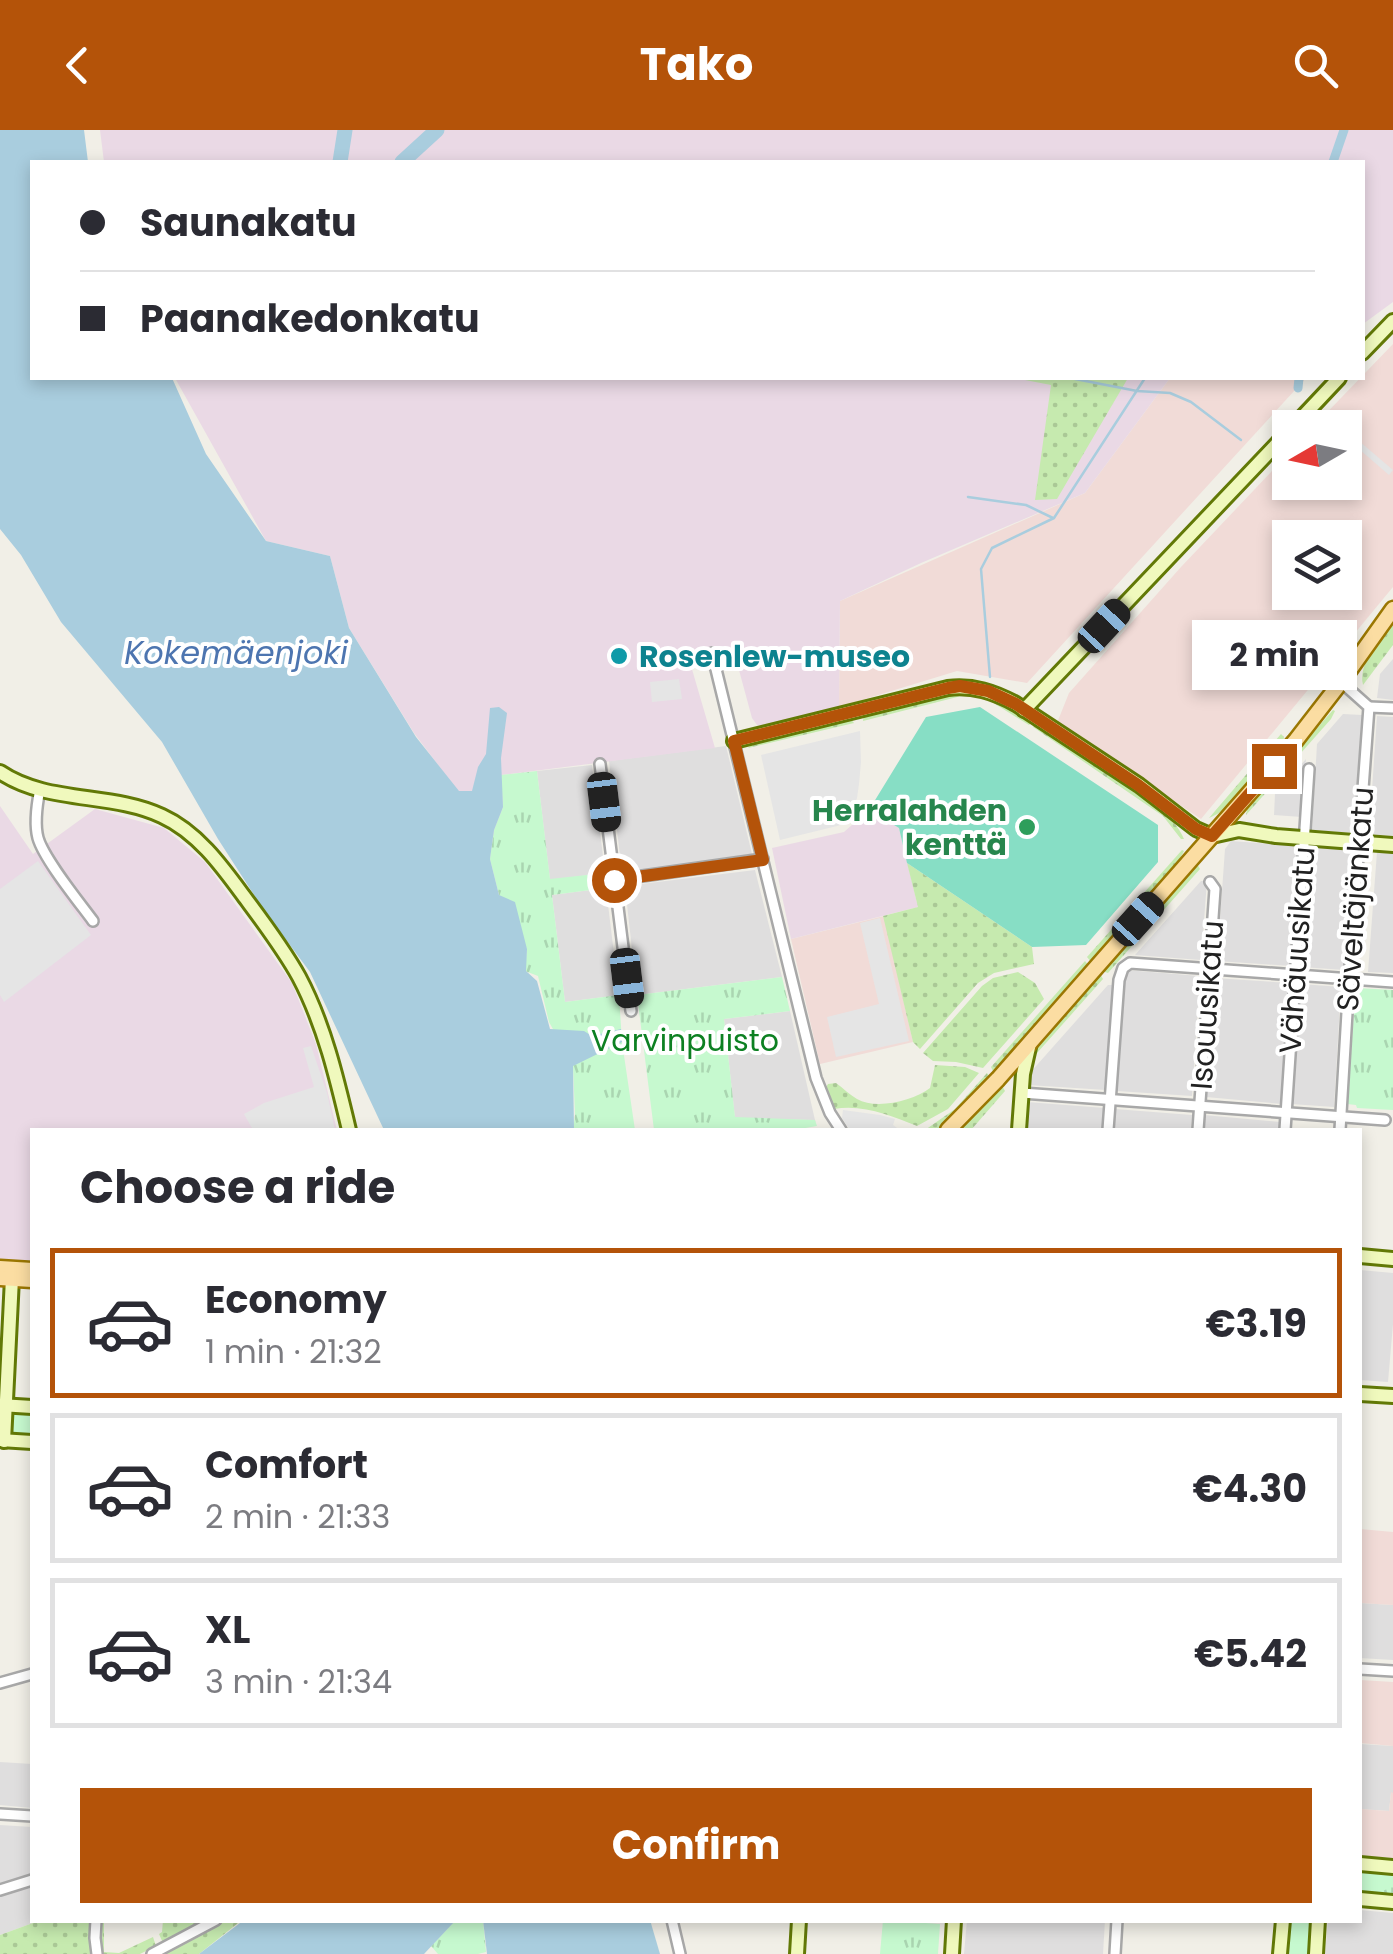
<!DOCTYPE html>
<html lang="en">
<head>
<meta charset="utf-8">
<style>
  body { margin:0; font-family:Poppins,sans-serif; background:#f2f2f3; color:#2b2b33; height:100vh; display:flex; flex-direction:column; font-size:38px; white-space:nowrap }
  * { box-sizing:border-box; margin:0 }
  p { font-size:32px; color:#7c7c81 }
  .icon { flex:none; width:55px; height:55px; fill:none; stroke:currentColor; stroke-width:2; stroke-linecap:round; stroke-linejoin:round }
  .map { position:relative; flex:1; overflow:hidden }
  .panel { position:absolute; left:30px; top:998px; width:1332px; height:795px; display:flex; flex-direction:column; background:#fff; border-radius:0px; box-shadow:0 5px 15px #0003 }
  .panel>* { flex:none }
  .banner { position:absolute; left:30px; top:30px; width:1335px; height:220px; border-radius:0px; box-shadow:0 5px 15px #0003; display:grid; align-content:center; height:220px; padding:0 50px; background:#fff }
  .needle { width:65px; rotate:261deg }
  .tools { position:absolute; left:1272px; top:280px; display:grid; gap:20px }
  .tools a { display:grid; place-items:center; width:90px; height:90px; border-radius:0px; background:#fff; box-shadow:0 5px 15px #0003; font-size:50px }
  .end { position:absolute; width:45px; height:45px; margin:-22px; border:12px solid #b45309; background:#fff; box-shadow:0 0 0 5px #fff }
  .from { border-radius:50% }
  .bubble { position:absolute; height:70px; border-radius:0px; background:#fff; box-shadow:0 5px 15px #0003; font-size:32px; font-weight:700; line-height:70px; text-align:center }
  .car { position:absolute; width:30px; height:60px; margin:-30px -15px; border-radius:12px; box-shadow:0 0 8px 2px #0007; background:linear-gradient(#222 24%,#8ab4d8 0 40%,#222 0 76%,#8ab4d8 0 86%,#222 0) }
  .banner b { display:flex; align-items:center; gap:35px; height:95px; font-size:38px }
  .banner b+b { border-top:2px solid #e1e1e2 }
  .banner i { width:25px; height:25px; background:#2b2b33 }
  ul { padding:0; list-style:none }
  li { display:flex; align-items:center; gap:30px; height:150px; margin:0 20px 15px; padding:0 30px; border:5px solid #e1e1e2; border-radius:0px }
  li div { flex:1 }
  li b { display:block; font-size:38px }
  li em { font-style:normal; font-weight:700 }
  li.selected { border-color:#b45309 }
  li>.icon { width:90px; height:90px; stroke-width:1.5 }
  h2 { padding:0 50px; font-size:45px; line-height:120px }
  .action { display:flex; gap:20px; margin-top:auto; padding:20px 50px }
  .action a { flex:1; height:115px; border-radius:0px; background:#b45309; color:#fff; font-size:40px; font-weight:700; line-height:115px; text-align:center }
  header { display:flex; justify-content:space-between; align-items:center; height:130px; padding:0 50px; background:#b45309; color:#fff; font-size:45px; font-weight:700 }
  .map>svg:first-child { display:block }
</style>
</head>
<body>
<header><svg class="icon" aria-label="back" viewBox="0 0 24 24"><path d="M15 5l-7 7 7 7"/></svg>Tako<svg class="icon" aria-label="search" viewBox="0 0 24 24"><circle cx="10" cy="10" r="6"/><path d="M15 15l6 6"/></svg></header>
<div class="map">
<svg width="1393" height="1824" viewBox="0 0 1393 1824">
  <defs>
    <pattern id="grass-dots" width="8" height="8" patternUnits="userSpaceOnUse" patternTransform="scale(2.5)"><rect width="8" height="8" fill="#c6eaaf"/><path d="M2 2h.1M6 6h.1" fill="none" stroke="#aac896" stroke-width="1.8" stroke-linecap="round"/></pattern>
    <pattern id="park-tufts" width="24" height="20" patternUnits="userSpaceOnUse" patternTransform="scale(2.5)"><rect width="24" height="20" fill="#c6f9cf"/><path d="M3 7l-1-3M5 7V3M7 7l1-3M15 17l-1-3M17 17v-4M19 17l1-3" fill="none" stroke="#aad5b1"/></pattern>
  </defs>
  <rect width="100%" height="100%" fill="#f1efe7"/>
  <g fill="#dfdede">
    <path d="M 1393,529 L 1393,570 L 1377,568 L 1380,544 Z"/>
    <path d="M 1343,584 L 1362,585 L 1353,703 L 1312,700 L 1317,614 Z"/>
    <path d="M 1377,586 L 1393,587 L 1393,706 L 1369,704 Z"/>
    <path d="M 726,616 L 752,724 L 622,743 L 609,631 Z"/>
    <path d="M 1306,629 L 1302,687 L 1274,685 L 1275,664 Z"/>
    <path d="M 592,635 L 605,743 L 550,750 L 537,641 Z"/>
    <path d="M 1231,711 L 1300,716 L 1291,836 L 1217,831 L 1225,719 Z"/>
    <path d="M 1311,717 L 1352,720 L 1344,840 L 1302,837 Z"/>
    <path d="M 1377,722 L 1393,724 L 1393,843 L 1368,842 Z"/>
    <path d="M 755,740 L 782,847 L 637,865 L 625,756 Z"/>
    <path d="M 1201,751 L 1207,751 L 1201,830 L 1135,825 Z"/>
    <path d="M 606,758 L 619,865 L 565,872 L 552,765 Z"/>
    <path d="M 1126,840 L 1200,846 L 1192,966 L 1117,961 Z"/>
    <path d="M 1214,848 L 1290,853 L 1282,974 L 1206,967 Z"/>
    <path d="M 1301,854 L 1341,857 L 1334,977 L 1291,974 Z"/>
    <path d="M 1108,855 L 1113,855 L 1106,960 L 1028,955 L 1029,944 Z"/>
    <path d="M 790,881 L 815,990 L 735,988 L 724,889 Z"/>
    <path d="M 1027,972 L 1105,978 L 1103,1000 L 1025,1000 Z"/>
    <path d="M 1115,979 L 1192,985 L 1191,1000 L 1114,1000 Z"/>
    <path d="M 1204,985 L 1280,992 L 1279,1000 L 1203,1000 Z"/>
    <path d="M 1360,1140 L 1393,1143 L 1393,1194 L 1388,1252 L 1360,1250 Z"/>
    <path d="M 1360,1473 L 1393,1475 L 1393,1530 L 1360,1528 Z"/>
    <path d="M 1360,1614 L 1393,1616 L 1393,1663 L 1391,1663 L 1389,1681 L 1360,1679 Z"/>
    <path d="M 0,1632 L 32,1634 L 32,1678 L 0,1675 Z"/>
    <path d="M 0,1695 L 32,1697 L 32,1744 L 0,1754 Z"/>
    <path d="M 32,1756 L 32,1790 L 41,1790 L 0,1805 L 0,1765 Z"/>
    <path d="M 1360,1780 L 1393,1783 L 1393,1824 L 1325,1824 L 1328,1790 L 1360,1790 Z"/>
    <path d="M 967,1790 L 1105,1790 L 1103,1824 L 964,1824 Z"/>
  </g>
  <g fill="#f1dbd7" fill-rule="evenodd">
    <path d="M 1393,214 L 1393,457 L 1201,689 L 1057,593 L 1069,563 L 1181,437 L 1290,322 L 1290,352 L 1345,352 L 1345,298 L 1313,297 ZM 1290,408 L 1345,408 L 1345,462 L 1290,462 Z"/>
    <path d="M 1170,248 L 1306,248 L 1027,553 L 957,541 L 839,577 L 840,471 L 1085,363 Z"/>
    <path d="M 884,786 L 913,912 L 820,934 L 791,809 Z"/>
    <path d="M 1360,1399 L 1393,1402 L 1393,1475 L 1360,1473 Z"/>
    <path d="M 1360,1550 L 1393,1552 L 1393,1616 L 1360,1613 Z"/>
    <path d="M 1391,1662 L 1393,1663 L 1393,1728 L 1360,1726 L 1360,1679 L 1389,1681 Z"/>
  </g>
  <g fill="#ead9e5">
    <path d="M 100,0 L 1393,0 L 1393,172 L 1363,194 L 1362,32 L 104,32 Z"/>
    <path d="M 175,248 L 1170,248 L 1085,363 L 921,433 L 840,471 L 839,577 L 764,597 L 757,595 L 752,588 L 733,518 L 689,529 L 715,618 L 502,645 L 503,677 L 493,708 L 414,603 L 349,498 L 330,426 L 266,411 Z"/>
    <path d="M 0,676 L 33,724 L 95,679 L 164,698 L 205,732 L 292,853 L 316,914 L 337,1000 L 32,1000 L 32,1137 L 0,1135 Z"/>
    <path d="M 869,680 L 899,698 L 918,777 L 791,809 L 772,718 L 844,702 Z"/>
  </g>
  <g fill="url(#grass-dots)">
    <path d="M 1015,248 L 1128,248 L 1057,369 L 1035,370 L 1051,255 Z"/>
    <path d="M 1393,493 L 1393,515 L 1363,555 C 1358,532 1380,510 1393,493 Z"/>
    <path d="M 949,562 C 982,562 1006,575 1032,592 L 1029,595 L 987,569 L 969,564 L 863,591 L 864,583 Z"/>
    <path d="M 1333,580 L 1335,581 L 1331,589 L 1246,685 L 1247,680 L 1256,667 Z"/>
    <path d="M 849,587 L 854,593 L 748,618 L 757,610 Z"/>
    <path d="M 1036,594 C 1073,618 1169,670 1184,709 L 1181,709 L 1163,686 L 1033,597 Z"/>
    <path d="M 1281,604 L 1284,607 L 1283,614 C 1264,636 1236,678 1209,688 Z"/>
    <path d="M 1182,720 L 1184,721 L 1176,736 L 1091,832 L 1087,827 Z"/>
    <path d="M 907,733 L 1032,817 L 1034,834 L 994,843 L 978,853 L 920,919 L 913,912 L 883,786 L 918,777 Z"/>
    <path d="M 1197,734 L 1200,739 L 1108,843 L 1102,841 Z"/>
    <path d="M 1085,831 L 1089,836 L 994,943 L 991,937 Z"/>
    <path d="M 1018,842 L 1035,853 L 1044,869 L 983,938 L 956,932 L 933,931 L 923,923 L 982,856 L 993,848 Z"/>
    <path d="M 1099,842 L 1103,849 L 1029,932 L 1033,917 Z"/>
    <path d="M 935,935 L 965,937 L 979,943 L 948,979 L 917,996 C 891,986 864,974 834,979 L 825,959 L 828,954 L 836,953 C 843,958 850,965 857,969 C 876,980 913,971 930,958 Z"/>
    <path d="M 987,943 L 991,949 L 940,1000 L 925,1000 L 955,979 Z"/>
    <path d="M 1001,954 L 1005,961 L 971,1000 L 960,1000 Z"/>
    <path d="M 41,1790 L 91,1790 L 91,1824 L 0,1824 L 0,1805 Z"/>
    <path d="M 102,1790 L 104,1790 L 104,1822 L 119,1823 L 153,1807 L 156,1816 L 140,1824 L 102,1824 L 100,1808 Z"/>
    <path d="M 163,1790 L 205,1790 L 163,1813 L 159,1804 L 162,1802 Z"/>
    <path d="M 222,1790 L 242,1790 L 199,1824 L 160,1824 Z"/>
  </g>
  <g fill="url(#park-tufts)">
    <path d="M 537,641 L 550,749 L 605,743 L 606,758 L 552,765 L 565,872 L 619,865 L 622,912 L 635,1000 L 573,1000 L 575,985 L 573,935 L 549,892 L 538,846 L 525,841 L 527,819 L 499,765 L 490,729 L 494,700 L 503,677 L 501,645 Z"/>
    <path d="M 782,847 L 790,881 L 724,889 L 735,987 L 815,990 L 817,996 L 794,1000 L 654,1000 L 637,865 Z"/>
    <path d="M 1356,858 L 1393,860 L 1393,980 L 1357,978 L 1356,975 L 1347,974 Z"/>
    <path d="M 0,1281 L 32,1283 L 32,1307 L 0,1305 Z"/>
    <path d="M 1360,1738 L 1393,1741 L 1393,1768 L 1360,1765 Z"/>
    <path d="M 456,1790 L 483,1790 L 486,1822 L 478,1824 L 438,1824 L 431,1816 Z"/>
    <path d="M 883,1790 L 940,1794 L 938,1824 L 880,1824 Z"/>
    <path d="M 1288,1790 L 1312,1790 L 1310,1824 L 1286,1824 Z"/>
  </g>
  <path fill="#87dec5" d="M 980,577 L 1158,695 L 1158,732 L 1086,815 L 1032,817 L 907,733 L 899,698 L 869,680 L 926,587 Z"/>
  <g fill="#e5e5e5">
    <path d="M 1345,299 L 1393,340 L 1389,345 L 1345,307 Z"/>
    <path d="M 679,549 L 682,569 L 652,572 L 650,552 Z"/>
    <path d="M 860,601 L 861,632 L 859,654 L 857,668 L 850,688 L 844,694 L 837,696 L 780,710 L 761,625 Z"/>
    <path d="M 38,731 L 91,805 L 4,872 L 0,865 L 0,759 Z"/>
    <path d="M 880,788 L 909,911 L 836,927 L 827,887 L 879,874 L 860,793 Z"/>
    <path d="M 311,916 L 327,963 L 335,1000 L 253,1000 L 244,984 L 264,973 L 314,957 L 303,918 Z"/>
    <path d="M 843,980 L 880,985 L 895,989 L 893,995 L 897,998 L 850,1000 L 842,988 Z"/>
  </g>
  <g fill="#a9cdde">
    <path d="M 0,0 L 84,0 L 88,32 L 32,32 L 32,248 L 172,248 L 206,324 L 266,411 L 330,426 L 349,498 L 416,607 L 459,661 L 472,661 L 478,637 L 486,624 L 490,578 L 499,577 L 507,583 L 501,628 L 503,677 L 494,700 L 490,729 L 499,765 L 515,772 L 527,819 L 526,841 L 537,851 L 550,899 L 584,901 L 592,906 L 621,899 L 622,912 L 573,936 L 574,1000 L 384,1000 L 310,842 L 263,779 L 218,709 L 162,612 L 61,492 L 21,425 L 0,399 Z"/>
    <path d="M 244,1790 L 456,1790 L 424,1824 L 199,1824 Z"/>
    <path d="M 483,1790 L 650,1790 L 660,1824 L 487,1824 Z"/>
  </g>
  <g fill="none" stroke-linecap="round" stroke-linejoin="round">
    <g stroke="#a9cdde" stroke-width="2.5">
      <path d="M 1070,248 L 1137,261 L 1170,263 L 1191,272 L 1241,310"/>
      <path d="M 968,367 L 1026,375 L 1053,388"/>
      <path d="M 990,547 L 981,439 L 992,418 L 1054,388 L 1145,248"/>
    </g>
    <g stroke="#a9cdde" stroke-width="9">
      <path d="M 1333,32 L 1344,0"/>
      <path d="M 1298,258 L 1299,248"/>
    </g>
    <g stroke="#a9cdde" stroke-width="15">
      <path d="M 340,32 L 345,0"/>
      <path d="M 402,32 L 437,0"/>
    </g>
    <defs>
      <g id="street">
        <path d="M 712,523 L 816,948 L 830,983 L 841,1000"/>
        <path d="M 1369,577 L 1393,578"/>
        <path d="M 600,634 L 631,881"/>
        <path d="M 40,659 C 37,674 34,693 38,708 C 44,729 79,772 93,791"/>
        <path d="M 614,750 L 763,729"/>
        <path d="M 1022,963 L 1385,990"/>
        <path d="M 1108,1000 L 1119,850 L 1123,838 L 1130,833 L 1393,852"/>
        <path d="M 1198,1000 L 1215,759 L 1210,752"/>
        <path d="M 1285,1000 L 1309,639"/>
        <path d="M 1340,1000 L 1349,849 L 1369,577 L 1341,552"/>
        <path d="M 1360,1539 L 1393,1541"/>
        <path d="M 0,1553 L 32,1544"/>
        <path d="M 0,1684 L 32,1686"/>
        <path d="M 0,1760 L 32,1750"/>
        <path d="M 96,1790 L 95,1808 L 97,1824"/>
        <path d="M 672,1790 L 680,1824"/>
        <path d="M 152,1824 L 216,1790"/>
        <path d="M 1115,1824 L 1117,1790"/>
      </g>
      <g id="secondary">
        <path d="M 1362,223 L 1393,191"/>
        <path d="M 1292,298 L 1339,248"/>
        <path d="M 1024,580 L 1290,300"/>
        <path d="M 734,611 L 948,558 C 973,555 994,562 1016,574 L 1139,655 L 1196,699 L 1212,706 L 1239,700 L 1276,706 L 1393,715"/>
        <path d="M 0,642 C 47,674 111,662 162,686 C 197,702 221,735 243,765 C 263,792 283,818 299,847 C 324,894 337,949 349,1000"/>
        <path d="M 1019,1000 L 1023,944 L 1030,913"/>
        <path d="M 1360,1126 L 1393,1129"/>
        <path d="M 1360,1264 L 1393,1266"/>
        <path d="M 0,1275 L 32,1277"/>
        <path d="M 0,1310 L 32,1312"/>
        <path d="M 4,1311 L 12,1148 L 20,1142"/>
        <path d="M 1360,1734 L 1393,1737"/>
        <path d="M 1360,1769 L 1393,1772"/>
        <path d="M 797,1824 L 799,1790"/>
        <path d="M 952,1824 L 954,1790"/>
        <path d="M 1280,1824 L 1283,1790"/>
        <path d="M 1316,1824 L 1318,1790"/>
      </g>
      <g id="primary">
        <path d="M 948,1000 L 998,949 L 1296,610 L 1341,552 L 1393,479"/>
        <path d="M 0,1138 L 32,1140"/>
        <path d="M 0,1148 L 32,1150"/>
      </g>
    </defs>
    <use href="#street" stroke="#a8a8a8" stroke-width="14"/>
    <use href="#secondary" stroke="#627906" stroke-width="18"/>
    <use href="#primary" stroke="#9b7702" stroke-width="19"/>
    <use href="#street" stroke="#fff" stroke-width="9"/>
    <use href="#secondary" stroke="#f0f9bd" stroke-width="12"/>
    <use href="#primary" stroke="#fbdda2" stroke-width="14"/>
  </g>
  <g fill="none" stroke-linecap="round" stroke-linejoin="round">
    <path stroke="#b45309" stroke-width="12" d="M 614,750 L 763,730 L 734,611 L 948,558 L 960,556 L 988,561 L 1016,574 L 1138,655 L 1196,699 L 1212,706 L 1274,636"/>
  </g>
  <circle fill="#0f9aa8" stroke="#fff" stroke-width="4" cx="619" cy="526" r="10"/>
  <circle fill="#2e9e5b" stroke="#fff" stroke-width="4" cx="1027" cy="697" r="10"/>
  <g text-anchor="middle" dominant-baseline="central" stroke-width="8" stroke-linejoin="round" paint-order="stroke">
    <g font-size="30" font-weight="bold" fill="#0d838f" stroke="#fff" text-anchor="start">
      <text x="639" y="526">Rosenlew-museo</text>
    </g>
    <g font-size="30" font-weight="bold" fill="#27864d" stroke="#fff" text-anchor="end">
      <text x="1007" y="680">Herralahden<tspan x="1007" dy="34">kenttä</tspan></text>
    </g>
    <g font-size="30" fill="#212121" stroke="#fff">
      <text transform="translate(1355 769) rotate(-86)">Säveltäjänkatu</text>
      <text transform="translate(1297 820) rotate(-86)">Vähäuusikatu</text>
      <text transform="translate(1207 875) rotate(-86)">Isouusikatu</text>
    </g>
    <g font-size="30" fill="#0d8022" stroke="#fff">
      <text x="685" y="910">Varvinpuisto</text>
    </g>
    <g font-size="32" font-style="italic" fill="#4d75b0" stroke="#fff">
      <text x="236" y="522">Kokemäenjoki</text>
    </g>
  </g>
</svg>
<div class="tools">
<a><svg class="needle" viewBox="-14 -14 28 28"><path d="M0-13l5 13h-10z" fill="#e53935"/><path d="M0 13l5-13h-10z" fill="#7c7c81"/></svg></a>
<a><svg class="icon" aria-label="layers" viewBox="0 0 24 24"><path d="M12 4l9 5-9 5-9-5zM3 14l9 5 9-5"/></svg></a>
</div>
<i class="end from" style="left:614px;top:750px"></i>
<i class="end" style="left:1274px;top:636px"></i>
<div class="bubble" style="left:1192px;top:490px;width:165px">2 min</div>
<i class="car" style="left:1104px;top:496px;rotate:43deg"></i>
<i class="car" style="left:604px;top:672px;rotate:173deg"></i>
<i class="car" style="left:1138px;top:789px;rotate:42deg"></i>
<i class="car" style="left:627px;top:848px;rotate:173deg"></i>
<div class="banner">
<b><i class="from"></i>Saunakatu</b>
<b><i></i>Paanakedonkatu</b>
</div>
<section class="panel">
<h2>Choose a ride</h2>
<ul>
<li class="selected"><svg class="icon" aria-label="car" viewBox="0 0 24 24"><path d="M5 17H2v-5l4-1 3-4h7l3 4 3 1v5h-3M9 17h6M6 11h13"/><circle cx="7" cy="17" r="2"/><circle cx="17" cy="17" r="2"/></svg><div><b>Economy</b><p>1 min · 21:32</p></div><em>€3.19</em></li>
<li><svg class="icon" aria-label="car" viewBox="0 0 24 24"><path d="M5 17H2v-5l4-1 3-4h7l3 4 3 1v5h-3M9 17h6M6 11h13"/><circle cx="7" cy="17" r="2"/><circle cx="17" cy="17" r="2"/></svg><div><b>Comfort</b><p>2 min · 21:33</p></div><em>€4.30</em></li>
<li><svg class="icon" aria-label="car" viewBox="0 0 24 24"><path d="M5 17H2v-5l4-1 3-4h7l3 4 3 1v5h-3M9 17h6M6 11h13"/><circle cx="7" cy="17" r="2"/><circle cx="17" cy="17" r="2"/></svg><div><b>XL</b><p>3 min · 21:34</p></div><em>€5.42</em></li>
</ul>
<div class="action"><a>Confirm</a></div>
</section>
</div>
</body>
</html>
